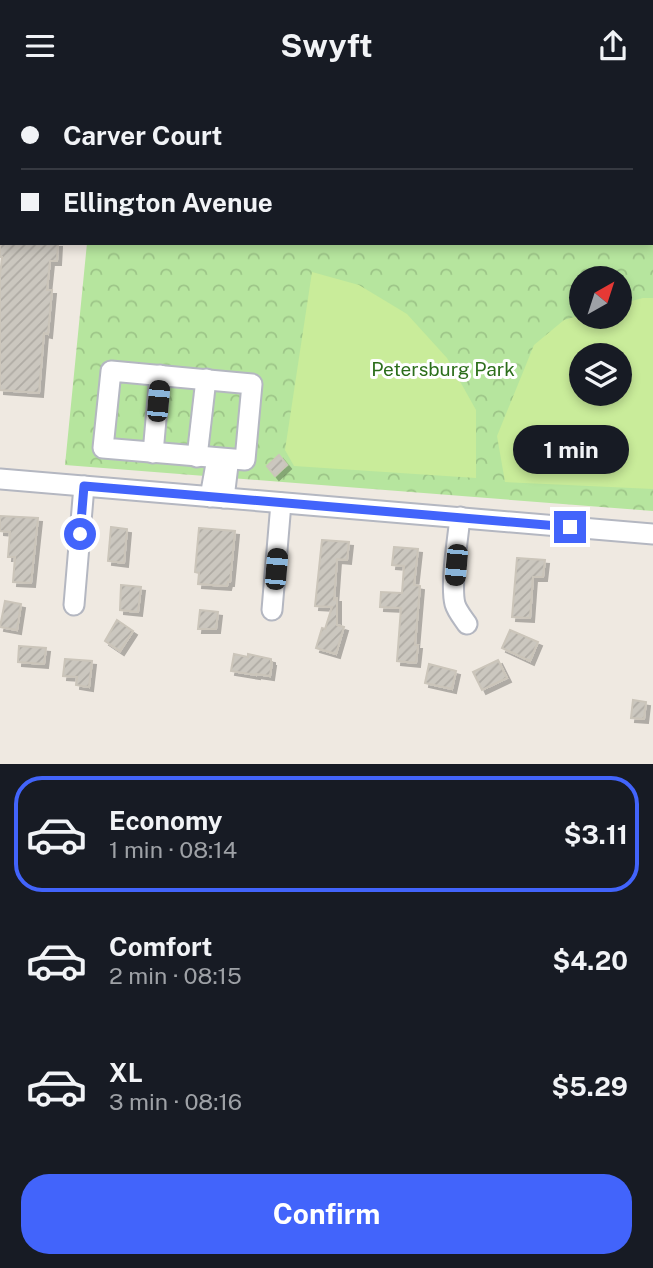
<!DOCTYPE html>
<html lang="en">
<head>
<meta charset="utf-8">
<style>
  body { margin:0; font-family:"Public Sans",sans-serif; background:#242831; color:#f1f3f6; height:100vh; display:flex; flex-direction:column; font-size:26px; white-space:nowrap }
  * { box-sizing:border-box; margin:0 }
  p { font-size:23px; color:#9ea1a6 }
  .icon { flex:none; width:38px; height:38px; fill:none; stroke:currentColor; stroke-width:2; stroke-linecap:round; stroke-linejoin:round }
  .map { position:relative; height:673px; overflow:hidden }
  .side { display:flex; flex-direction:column; background:#171b24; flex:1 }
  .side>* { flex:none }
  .top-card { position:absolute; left:0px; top:0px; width:654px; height:154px; box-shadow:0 4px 10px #0003; display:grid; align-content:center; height:154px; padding:0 21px; background:#171b24 }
  .needle { width:46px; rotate:39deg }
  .fabs { position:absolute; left:569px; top:175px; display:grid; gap:14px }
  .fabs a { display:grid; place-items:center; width:63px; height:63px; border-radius:50%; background:#171b24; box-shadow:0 4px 10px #0003; font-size:35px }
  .end { position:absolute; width:32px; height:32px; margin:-16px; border:9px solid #4264fb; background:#fff; box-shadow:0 0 0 4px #fff }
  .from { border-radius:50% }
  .bubble { position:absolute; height:49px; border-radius:24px; background:#171b24; box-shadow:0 4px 10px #0003; font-size:23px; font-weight:700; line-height:49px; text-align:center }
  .car { position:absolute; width:21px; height:42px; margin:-21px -10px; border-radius:9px; box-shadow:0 0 5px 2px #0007; background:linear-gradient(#222 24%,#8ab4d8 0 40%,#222 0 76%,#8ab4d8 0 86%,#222 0) }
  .top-card b { display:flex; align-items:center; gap:24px; height:66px; font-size:26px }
  .top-card b+b { border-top:2px solid #363941 }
  .top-card i { width:18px; height:18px; background:#f1f3f6 }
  ul { padding:12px 0 0; list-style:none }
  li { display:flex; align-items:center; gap:21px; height:116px; margin:0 14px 10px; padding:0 7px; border:4px solid transparent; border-radius:28px }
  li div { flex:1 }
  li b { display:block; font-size:26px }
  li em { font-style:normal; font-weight:700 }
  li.on { border-color:#4264fb }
  li>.icon { width:63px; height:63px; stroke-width:1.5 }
  .primary-button { display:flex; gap:14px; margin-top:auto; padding:14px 21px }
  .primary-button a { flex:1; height:80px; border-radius:28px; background:#4264fb; color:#fff; font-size:28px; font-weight:700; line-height:80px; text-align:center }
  header { display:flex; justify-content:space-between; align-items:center; height:91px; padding:0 21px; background:#171b24; font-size:32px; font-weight:700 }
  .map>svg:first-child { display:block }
</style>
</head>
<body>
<header><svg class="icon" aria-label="menu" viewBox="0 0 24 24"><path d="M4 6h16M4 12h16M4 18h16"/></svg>Swyft<svg class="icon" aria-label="share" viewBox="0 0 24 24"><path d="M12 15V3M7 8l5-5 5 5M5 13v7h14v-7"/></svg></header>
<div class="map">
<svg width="653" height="673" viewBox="0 0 653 673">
  <defs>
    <pattern id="forest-crowns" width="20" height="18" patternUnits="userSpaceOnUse" patternTransform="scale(1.75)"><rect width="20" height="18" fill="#b6e59e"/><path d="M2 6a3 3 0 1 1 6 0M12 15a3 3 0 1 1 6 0" fill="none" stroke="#9dc588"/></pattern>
    <pattern id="building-hatch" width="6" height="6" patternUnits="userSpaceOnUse" patternTransform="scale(1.75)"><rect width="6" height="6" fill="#cbc7bf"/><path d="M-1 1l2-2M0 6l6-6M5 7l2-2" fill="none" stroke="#afaba4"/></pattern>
    <filter id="shadow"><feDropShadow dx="4" dy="4" stdDeviation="0" flood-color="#0004"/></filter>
  </defs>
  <rect width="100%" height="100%" fill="#efe9e1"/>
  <path fill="url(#forest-crowns)" fill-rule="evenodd" d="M 102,0 L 653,0 L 653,420 L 65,374 L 87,152 L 653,152 L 653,2 L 101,2 ZM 581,187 L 620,187 L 620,226 L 581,226 ZM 581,264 L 620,264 L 620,303 L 581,303 Z"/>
  <g fill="#c9ec9a" fill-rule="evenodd">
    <path d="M 312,181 L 359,194 L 407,223 L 447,267 L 476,319 L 476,387 L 294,375 L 285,359 Z"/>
    <path d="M 643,207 L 653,207 L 653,398 L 505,391 L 497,345 L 534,254 L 564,229 L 581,224 L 581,226 L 620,226 L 620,213 ZM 620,264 L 620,303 L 581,303 L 581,264 Z"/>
  </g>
  <g fill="url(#building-hatch)" stroke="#cbc5ba" stroke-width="2" filter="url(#shadow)">
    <path d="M 0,152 L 58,152 L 57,170 L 50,170 L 47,199 L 52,199 L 48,243 L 44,242 L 39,302 L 0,299 L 0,185 L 2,166 L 0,166 Z"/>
    <path d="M 279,364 L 287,374 L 275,385 L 267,375 Z"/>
    <path d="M 0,425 L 38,427 L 31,492 L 13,491 L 15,466 L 8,466 L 10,441 L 0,440 Z"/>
    <path d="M 111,436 L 127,438 L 124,472 L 108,470 Z"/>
    <path d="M 199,437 L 235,440 L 230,491 L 228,491 L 227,495 L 198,493 L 199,482 L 195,481 Z"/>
    <path d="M 322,449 L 349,451 L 347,469 L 337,468 L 334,510 L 335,507 L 337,507 L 337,534 L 344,536 L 336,563 L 316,557 L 322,537 L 325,538 L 332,516 L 315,515 Z"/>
    <path d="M 394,456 L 418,458 L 414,494 L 420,495 L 415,554 L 418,554 L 416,572 L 397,570 L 401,517 L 380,516 L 381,501 L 402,502 L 404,475 L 392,474 Z"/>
    <path d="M 517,467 L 545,469 L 543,486 L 533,486 L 530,527 L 512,526 Z"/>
    <path d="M 121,494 L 141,496 L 138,521 L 120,519 Z"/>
    <path d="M 5,510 L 21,513 L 17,539 L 0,536 Z"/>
    <path d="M 200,519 L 218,521 L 216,538 L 198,538 Z"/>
    <path d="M 117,529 L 133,540 L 120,560 L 105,550 Z"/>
    <path d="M 510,539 L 538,551 L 530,570 L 502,557 Z"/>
    <path d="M 19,555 L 46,557 L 44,573 L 18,571 Z"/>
    <path d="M 234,563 L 248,566 L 248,563 L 271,568 L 271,571 L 272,571 L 270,585 L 256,583 L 256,584 L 231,580 Z"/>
    <path d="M 65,568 L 92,570 L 89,596 L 76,594 L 77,586 L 63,585 Z"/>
    <path d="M 498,569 L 507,587 L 482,599 L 473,581 Z"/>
    <path d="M 429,573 L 456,580 L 452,598 L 425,592 Z"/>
    <path d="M 633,609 L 646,611 L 644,628 L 631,627 Z"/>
  </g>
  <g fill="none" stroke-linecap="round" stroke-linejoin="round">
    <defs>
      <g id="minor">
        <path d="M 70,2 L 70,0"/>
        <path d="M 87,2 L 88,0"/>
        <path d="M 0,21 L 2,21"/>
        <path d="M 0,49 L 2,49"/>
        <path d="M 111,280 L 252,293 L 245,369 L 103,357 Z"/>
        <path d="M 153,362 L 160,284"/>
        <path d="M 197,366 L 206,288"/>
        <path d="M 0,388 L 653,443"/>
        <path d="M 210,406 L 216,373 L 223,368 L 228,374 L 224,407"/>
        <path d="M 460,426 C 458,448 450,493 455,513 C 457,520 463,527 467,533"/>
        <path d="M 74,514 L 84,395"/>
        <path d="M 272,519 L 281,412"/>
      </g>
    </defs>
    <use href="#minor" stroke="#b4b7c1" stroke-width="23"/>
    <use href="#minor" stroke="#fff" stroke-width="19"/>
  </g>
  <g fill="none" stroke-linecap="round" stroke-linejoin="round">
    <path stroke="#4264fb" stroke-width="9" d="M 80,443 L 84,395 L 570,436"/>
  </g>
  <g text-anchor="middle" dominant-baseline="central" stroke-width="6" stroke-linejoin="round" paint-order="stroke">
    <g font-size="19" fill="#2c6e1b" stroke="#fff">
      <text x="443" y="278">Petersburg Park</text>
    </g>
  </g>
</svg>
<div class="fabs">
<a><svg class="needle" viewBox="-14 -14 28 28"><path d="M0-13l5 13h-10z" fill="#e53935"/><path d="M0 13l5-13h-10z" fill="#9ea1a6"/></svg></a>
<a><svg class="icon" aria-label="layers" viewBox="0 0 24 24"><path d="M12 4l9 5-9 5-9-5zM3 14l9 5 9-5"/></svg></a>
</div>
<i class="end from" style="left:80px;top:443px"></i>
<i class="end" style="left:570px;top:436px"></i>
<div class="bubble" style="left:513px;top:334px;width:116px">1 min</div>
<i class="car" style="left:158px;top:310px;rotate:5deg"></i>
<i class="car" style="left:456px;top:474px;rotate:185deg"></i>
<i class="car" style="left:276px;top:478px;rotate:5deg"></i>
<div class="top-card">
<b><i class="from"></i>Carver Court</b>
<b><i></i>Ellington Avenue</b>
</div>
</div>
<section class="side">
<ul>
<li class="on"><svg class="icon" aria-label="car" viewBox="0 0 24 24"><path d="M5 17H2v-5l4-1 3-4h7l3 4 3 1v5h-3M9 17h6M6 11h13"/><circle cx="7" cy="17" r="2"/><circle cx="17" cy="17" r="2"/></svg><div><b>Economy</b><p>1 min · 08:14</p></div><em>$3.11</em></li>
<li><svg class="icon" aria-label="car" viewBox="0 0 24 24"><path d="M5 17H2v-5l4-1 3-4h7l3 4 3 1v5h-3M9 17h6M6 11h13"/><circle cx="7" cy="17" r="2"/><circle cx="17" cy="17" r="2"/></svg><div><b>Comfort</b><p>2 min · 08:15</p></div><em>$4.20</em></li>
<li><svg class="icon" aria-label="car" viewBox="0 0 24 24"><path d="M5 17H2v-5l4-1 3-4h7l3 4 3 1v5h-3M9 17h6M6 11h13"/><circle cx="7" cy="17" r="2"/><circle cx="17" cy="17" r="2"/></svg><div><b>XL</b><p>3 min · 08:16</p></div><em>$5.29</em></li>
</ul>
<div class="primary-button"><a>Confirm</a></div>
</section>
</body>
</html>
